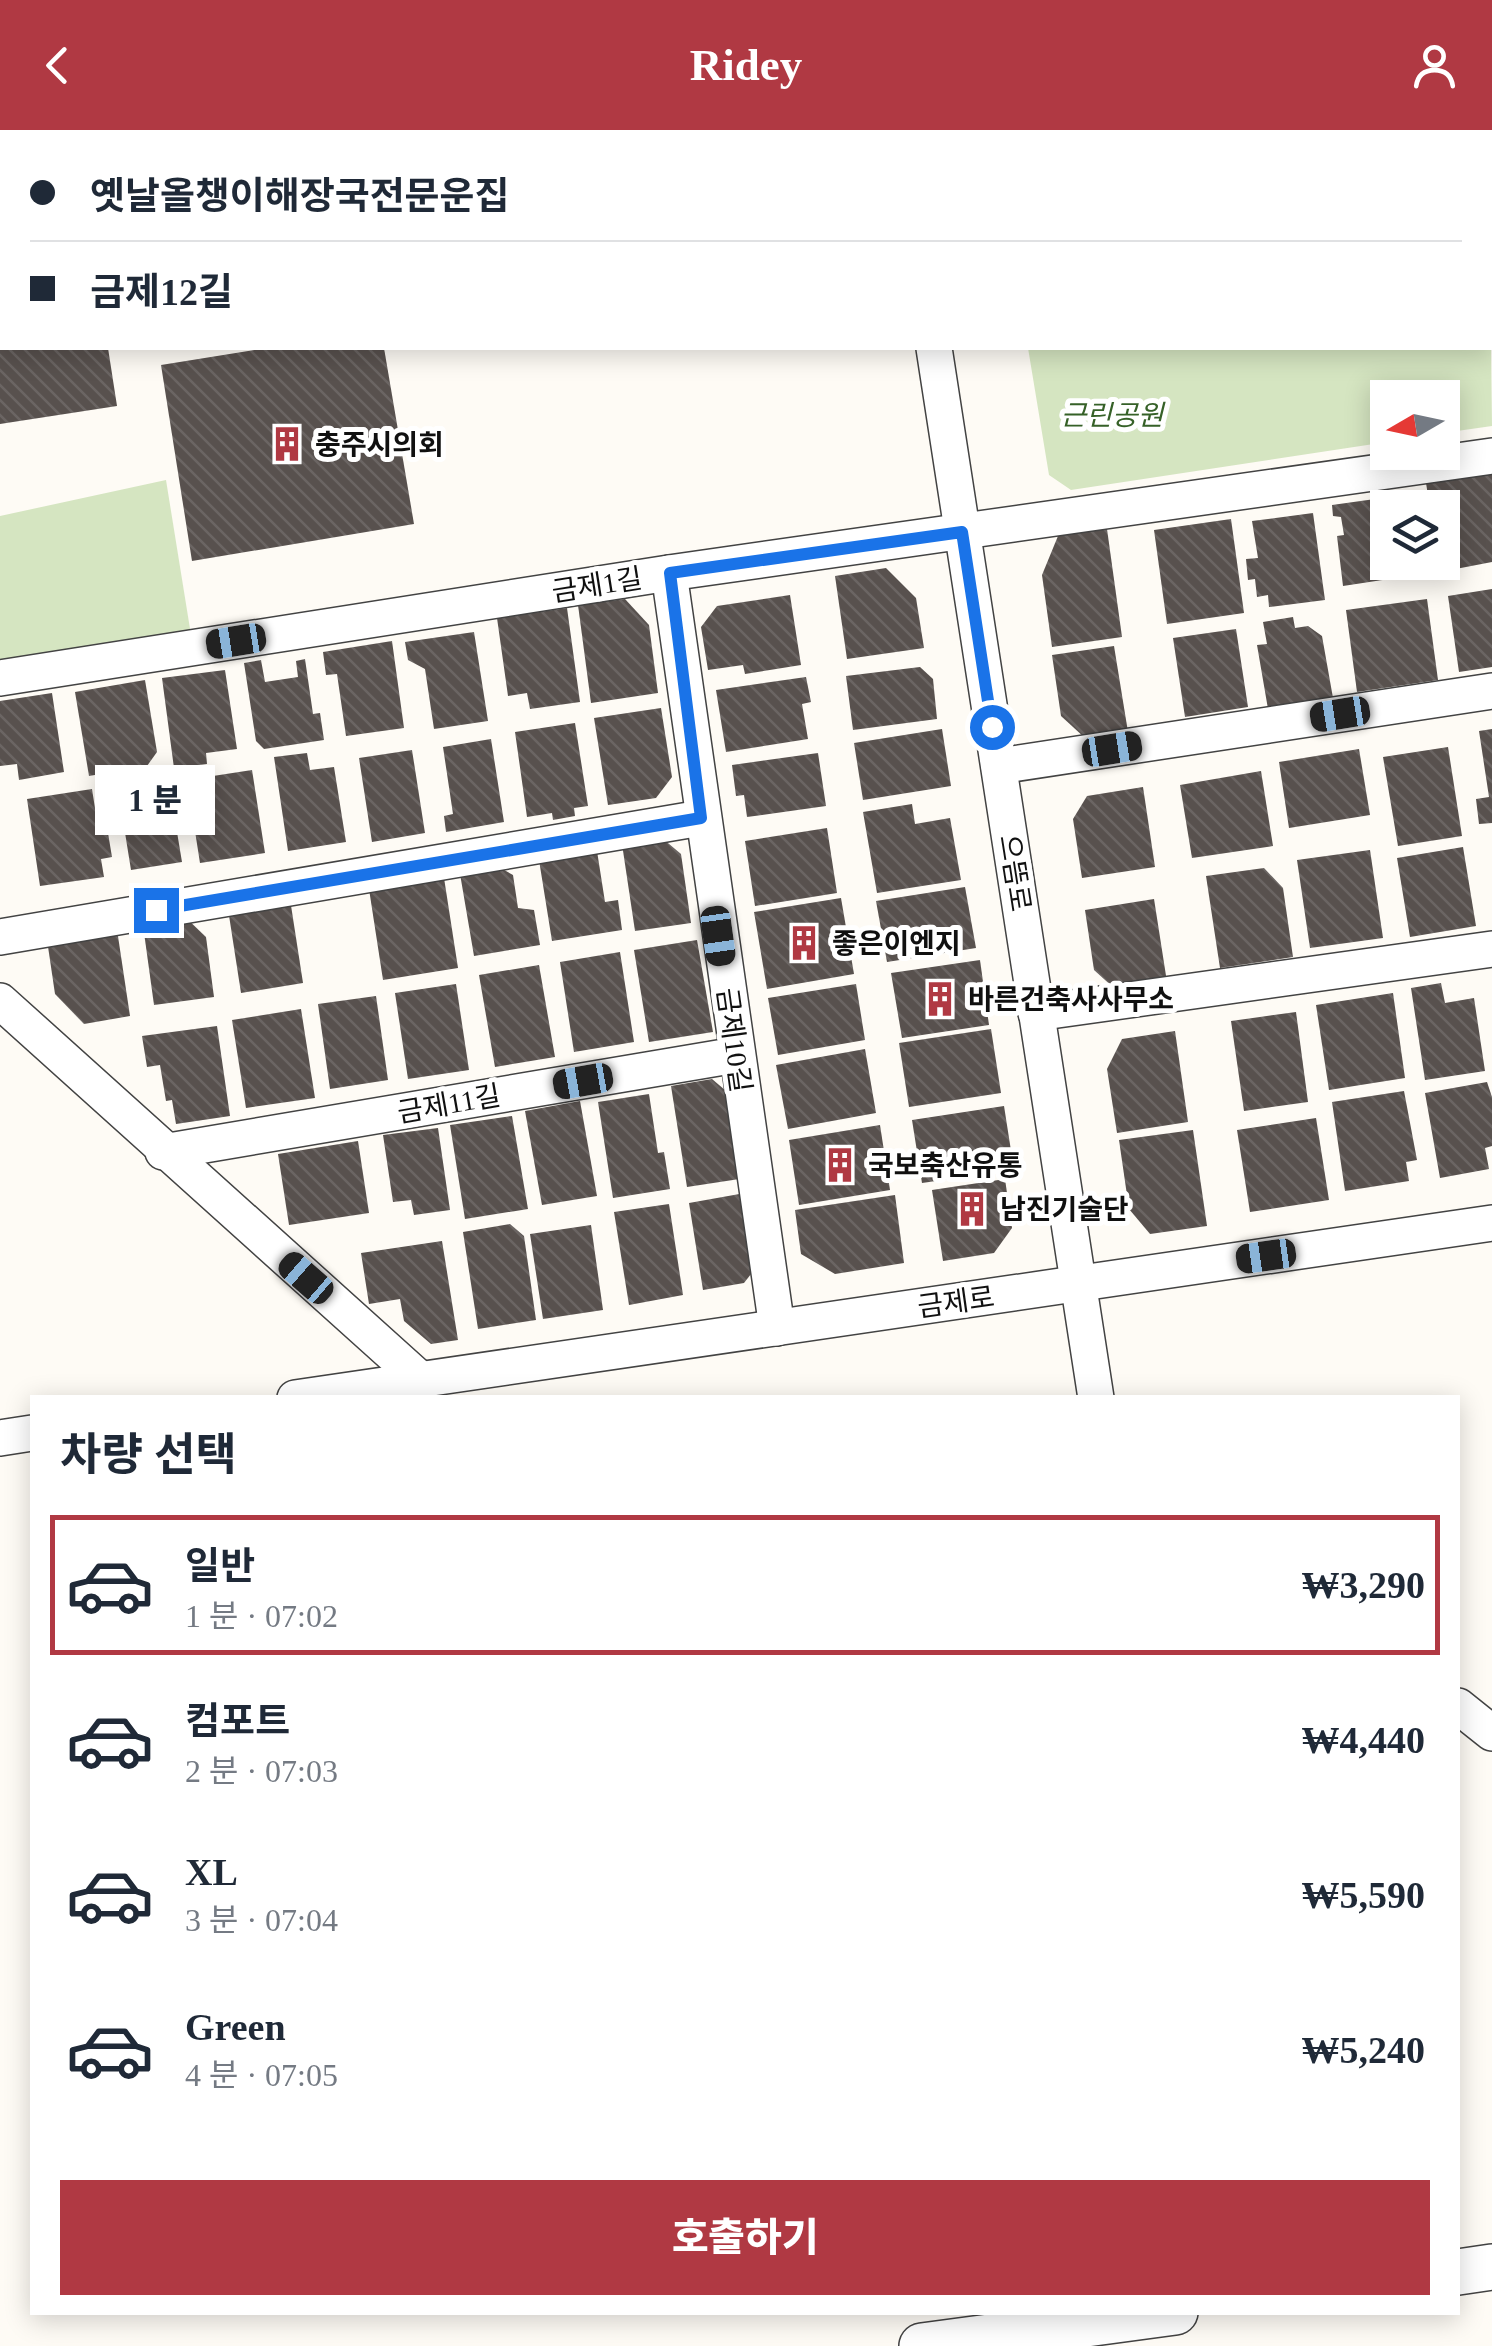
<!DOCTYPE html>
<html lang="ko">
<head>
<meta charset="utf-8">
<style>
  body { margin:0; font-family:"Times New Roman","Noto Sans KR",serif; background:#f6f6f7; color:#1f2937; height:100vh; display:flex; flex-direction:column; font-size:38px; white-space:nowrap }
  * { box-sizing:border-box; margin:0 }
  p { font-size:32px; color:#747a83 }
  .icon { flex:none; width:55px; height:55px; fill:none; stroke:currentColor; stroke-width:2; stroke-linecap:round; stroke-linejoin:round }
  .map { position:relative; flex:1; overflow:hidden }
  .sheet { position:absolute; left:30px; top:1265px; width:1430px; height:920px; display:flex; flex-direction:column; background:#fff; border-radius:0px; box-shadow:0 5px 25px #0003 }
  .sheet>* { flex:none }
  .guide { position:absolute; left:0px; top:0px; width:1492px; height:220px; box-shadow:0 5px 25px #0003; display:grid; align-content:center; height:220px; padding:0 30px; background:#fff }
  .needle { width:65px; rotate:261deg }
  .controls { position:absolute; left:1370px; top:250px; display:grid; gap:20px }
  .controls a { display:grid; place-items:center; width:90px; height:90px; border-radius:0px; background:#fff; box-shadow:0 5px 25px #0003; font-size:50px }
  .end { position:absolute; width:45px; height:45px; margin:-22px; border:12px solid #1a73e8; background:#fff; box-shadow:0 0 0 5px #fff }
  .from { border-radius:50% }
  .bubble { position:absolute; height:70px; border-radius:0px; background:#fff; box-shadow:0 5px 25px #0003; font-size:32px; font-weight:800; line-height:70px; text-align:center }
  .car { position:absolute; width:30px; height:60px; margin:-30px -15px; border-radius:12px; box-shadow:0 0 8px 2px #0007; background:linear-gradient(#222 24%,#8ab4d8 0 40%,#222 0 76%,#8ab4d8 0 86%,#222 0) }
  .guide b { display:flex; align-items:center; gap:35px; height:95px; font-size:38px }
  .guide b+b { border-top:2px solid #e0e1e3 }
  .guide i { width:25px; height:25px; background:#1f2937 }
  ul { padding:0; list-style:none }
  li { display:flex; align-items:center; gap:30px; height:140px; margin:0 20px 15px; padding:0 10px; border:5px solid transparent; border-radius:0px }
  li div { flex:1 }
  li b { display:block; font-size:38px }
  li em { font-style:normal; font-weight:800 }
  li.current { border-color:#b03943 }
  li>.icon { width:90px; height:90px; stroke-width:1.5 }
  h2 { padding:0 30px; font-size:45px; line-height:120px }
  .cta { display:flex; gap:20px; margin-top:auto; padding:20px 30px }
  .cta a { flex:1; height:115px; border-radius:0px; background:#b03943; color:#fff; font-size:40px; font-weight:800; line-height:115px; text-align:center }
  header { display:flex; justify-content:space-between; align-items:center; height:130px; padding:0 30px; background:#b03943; color:#fff; font-size:45px; font-weight:800 }
  .map>svg:first-child { display:block }
</style>
</head>
<body>
<header><svg class="icon" aria-label="back" viewBox="0 0 24 24"><path d="M15 5l-7 7 7 7"/></svg>Ridey<svg class="icon" aria-label="person" viewBox="0 0 24 24"><circle cx="12" cy="8" r="4"/><path d="M4 21q1-7 8-7t8 7"/></svg></header>
<div class="map">
<svg width="1492" height="2216" viewBox="0 0 1492 2216">
  <defs>
    <pattern id="building-back-hatch" width="6" height="6" patternUnits="userSpaceOnUse" patternTransform="scale(2.5)"><rect width="6" height="6" fill="#58514e"/><path d="M-1 5l2 2M0 0l6 6M5-1l2 2" fill="none" stroke="#6b6563"/></pattern>
  </defs>
  <rect width="100%" height="100%" fill="#fefbf5"/>
  <g fill="#d5e5c1">
    <path d="M 993,0 L 1471,0 L 1471,2 L 994,2 Z"/>
    <path d="M 1490,132 L 1492,296 L 1443,303 L 1442,268 L 1388,268 L 1387,312 L 1071,360 L 1049,345 L 1028,218 L 1490,218 Z"/>
    <path d="M 166,350 L 191,505 L 0,534 L 0,386 Z"/>
  </g>
  <g fill="url(#building-back-hatch)">
    <path d="M 0,218 L 108,218 L 117,276 L 0,294 Z"/>
    <path d="M 267,218 L 384,218 L 414,394 L 192,431 L 161,235 Z"/>
    <path d="M 1492,342 L 1492,432 L 1440,442 L 1442,378 L 1430,378 L 1426,353 Z"/>
    <path d="M 1411,364 L 1413,378 L 1388,378 L 1388,432 L 1421,432 L 1422,444 L 1343,456 L 1337,406 L 1344,405 L 1341,387 L 1333,386 L 1332,375 Z"/>
    <path d="M 1313,383 L 1325,470 L 1269,477 L 1268,465 L 1257,467 L 1255,449 L 1248,450 L 1246,429 L 1258,428 L 1252,391 Z"/>
    <path d="M 1231,389 L 1244,483 L 1167,494 L 1154,400 Z"/>
    <path d="M 1107,399 L 1122,507 L 1052,517 L 1042,445 L 1058,406 Z"/>
    <path d="M 886,438 L 916,468 L 924,518 L 847,529 L 835,446 Z"/>
    <path d="M 1492,459 L 1492,537 L 1459,542 L 1448,466 Z"/>
    <path d="M 790,465 L 801,535 L 745,544 L 743,535 L 708,540 L 701,497 L 717,476 Z"/>
    <path d="M 625,469 L 649,495 L 658,563 L 591,573 L 578,475 Z"/>
    <path d="M 1427,469 L 1438,550 L 1357,562 L 1346,480 Z"/>
    <path d="M 567,478 L 580,572 L 530,579 L 527,563 L 508,566 L 497,488 Z"/>
    <path d="M 1293,487 L 1295,498 L 1308,496 L 1322,506 L 1333,568 L 1268,579 L 1257,515 L 1267,514 L 1263,492 Z"/>
    <path d="M 1236,499 L 1248,577 L 1185,587 L 1173,508 Z"/>
    <path d="M 474,502 L 488,591 L 434,599 L 425,539 L 408,530 L 405,512 Z"/>
    <path d="M 392,511 L 404,598 L 346,606 L 337,544 L 326,545 L 323,522 Z"/>
    <path d="M 1114,516 L 1128,602 L 1085,608 L 1061,586 L 1052,525 Z"/>
    <path d="M 305,529 L 313,584 L 320,583 L 324,610 L 264,619 L 256,611 L 244,533 L 261,530 L 265,552 L 298,547 L 296,531 Z"/>
    <path d="M 920,537 L 933,549 L 937,589 L 853,600 L 846,546 Z"/>
    <path d="M 225,540 L 237,619 L 206,623 L 207,634 L 174,638 L 162,548 Z"/>
    <path d="M 806,547 L 811,572 L 802,574 L 808,609 L 726,622 L 716,560 Z"/>
    <path d="M 145,550 L 157,622 L 147,636 L 89,646 L 75,562 Z"/>
    <path d="M 52,563 L 64,642 L 19,650 L 17,634 L 0,636 L 0,571 Z"/>
    <path d="M 661,578 L 672,647 L 656,668 L 608,675 L 594,588 Z"/>
    <path d="M 575,593 L 588,676 L 574,678 L 575,686 L 553,690 L 552,683 L 527,687 L 515,602 Z"/>
    <path d="M 942,599 L 951,656 L 863,670 L 854,613 Z"/>
    <path d="M 1492,599 L 1492,693 L 1479,694 L 1476,669 L 1489,667 L 1479,601 Z"/>
    <path d="M 491,609 L 504,692 L 446,702 L 444,686 L 453,684 L 443,617 Z"/>
    <path d="M 1448,617 L 1462,706 L 1398,716 L 1383,627 Z"/>
    <path d="M 1359,619 L 1370,685 L 1289,698 L 1279,632 Z"/>
    <path d="M 412,620 L 425,703 L 372,712 L 359,628 Z"/>
    <path d="M 307,623 L 310,640 L 334,637 L 346,712 L 288,721 L 274,627 Z"/>
    <path d="M 818,623 L 826,676 L 747,687 L 744,665 L 736,666 L 732,635 Z"/>
    <path d="M 252,640 L 265,723 L 200,733 L 187,650 Z"/>
    <path d="M 1261,641 L 1273,716 L 1192,728 L 1180,655 Z"/>
    <path d="M 124,650 L 127,660 L 168,654 L 174,683 L 160,686 L 163,705 L 177,702 L 182,732 L 131,740 L 122,684 L 111,686 L 105,653 Z"/>
    <path d="M 1143,657 L 1155,737 L 1082,748 L 1073,689 L 1087,666 Z"/>
    <path d="M 92,659 L 99,704 L 108,703 L 112,727 L 101,729 L 104,747 L 40,756 L 27,669 Z"/>
    <path d="M 912,674 L 915,694 L 950,688 L 961,750 L 877,763 L 863,682 Z"/>
    <path d="M 827,698 L 837,763 L 755,776 L 745,711 Z"/>
    <path d="M 662,708 L 681,724 L 691,793 L 635,801 L 622,714 Z"/>
    <path d="M 1463,717 L 1476,796 L 1410,807 L 1397,728 Z"/>
    <path d="M 1370,720 L 1383,808 L 1310,818 L 1297,730 Z"/>
    <path d="M 597,721 L 605,772 L 618,770 L 622,800 L 552,811 L 539,730 Z"/>
    <path d="M 458,732 L 497,736 L 513,745 L 518,778 L 534,780 L 540,815 L 474,826 Z"/>
    <path d="M 442,735 L 458,838 L 383,850 L 367,746 Z"/>
    <path d="M 1264,738 L 1283,758 L 1293,827 L 1220,838 L 1206,746 Z"/>
    <path d="M 965,757 L 976,818 L 887,832 L 876,771 Z"/>
    <path d="M 841,768 L 854,844 L 767,859 L 754,782 Z"/>
    <path d="M 290,769 L 303,853 L 241,863 L 228,779 Z"/>
    <path d="M 1154,769 L 1167,852 L 1115,859 L 1094,840 L 1085,780 Z"/>
    <path d="M 181,783 L 206,807 L 214,867 L 154,875 L 142,788 Z"/>
    <path d="M 116,793 L 130,886 L 84,894 L 55,864 L 46,803 Z"/>
    <path d="M 697,810 L 713,902 L 649,912 L 634,820 Z"/>
    <path d="M 620,822 L 634,912 L 574,922 L 560,832 Z"/>
    <path d="M 980,830 L 989,895 L 902,908 L 891,843 Z"/>
    <path d="M 539,835 L 555,927 L 495,937 L 479,845 Z"/>
    <path d="M 1441,853 L 1445,873 L 1474,868 L 1485,941 L 1425,950 L 1411,858 Z"/>
    <path d="M 456,854 L 469,940 L 408,949 L 395,863 Z"/>
    <path d="M 856,854 L 865,910 L 778,925 L 768,868 Z"/>
    <path d="M 1393,863 L 1405,948 L 1329,960 L 1316,875 Z"/>
    <path d="M 376,866 L 388,950 L 330,959 L 318,874 Z"/>
    <path d="M 301,879 L 315,968 L 246,978 L 232,890 Z"/>
    <path d="M 1296,882 L 1308,972 L 1244,981 L 1231,891 Z"/>
    <path d="M 217,896 L 230,986 L 176,994 L 172,970 L 166,971 L 160,935 L 147,937 L 142,906 Z"/>
    <path d="M 991,899 L 1001,963 L 909,977 L 899,913 Z"/>
    <path d="M 1175,901 L 1188,992 L 1117,1003 L 1107,939 L 1122,909 Z"/>
    <path d="M 865,919 L 876,983 L 788,999 L 776,935 Z"/>
    <path d="M 712,949 L 732,966 L 746,1048 L 687,1057 L 671,956 Z"/>
    <path d="M 1487,952 L 1492,967 L 1492,1016 L 1485,1018 L 1489,1039 L 1440,1048 L 1425,963 Z"/>
    <path d="M 1404,961 L 1417,1030 L 1406,1032 L 1409,1051 L 1345,1061 L 1332,972 Z"/>
    <path d="M 649,964 L 658,1023 L 664,1022 L 670,1059 L 613,1068 L 598,972 Z"/>
    <path d="M 580,971 L 597,1066 L 542,1075 L 525,981 Z"/>
    <path d="M 1004,976 L 1014,1040 L 922,1053 L 912,990 Z"/>
    <path d="M 512,986 L 528,1079 L 465,1089 L 450,995 Z"/>
    <path d="M 1316,988 L 1329,1070 L 1250,1082 L 1237,1000 Z"/>
    <path d="M 880,995 L 890,1060 L 799,1075 L 789,1010 Z"/>
    <path d="M 438,998 L 450,1080 L 414,1085 L 411,1070 L 393,1072 L 383,1005 Z"/>
    <path d="M 1193,1000 L 1207,1096 L 1150,1104 L 1129,1079 L 1119,1010 Z"/>
    <path d="M 358,1011 L 369,1083 L 289,1095 L 278,1024 Z"/>
    <path d="M 1005,1049 L 1012,1098 L 994,1123 L 943,1131 L 932,1060 Z"/>
    <path d="M 745,1063 L 758,1135 L 744,1153 L 703,1160 L 689,1073 Z"/>
    <path d="M 895,1065 L 904,1133 L 835,1144 L 801,1124 L 795,1080 Z"/>
    <path d="M 669,1074 L 683,1165 L 629,1175 L 614,1082 Z"/>
    <path d="M 510,1094 L 524,1106 L 536,1190 L 478,1199 L 463,1102 Z"/>
    <path d="M 591,1095 L 603,1180 L 543,1189 L 530,1104 Z"/>
    <path d="M 442,1111 L 458,1210 L 431,1214 L 404,1191 L 400,1169 L 369,1174 L 361,1123 Z"/>
  </g>
  <g fill="none" stroke-linecap="round" stroke-linejoin="round">
    <defs>
      <path id="service" d="M 489,0 L 501,0"/>
      <g id="minor">
        <path d="M 900,0 L 901,2"/>
        <path d="M 1490,25 L 1492,39"/>
        <path d="M 934,218 L 1096,1268"/>
        <path d="M 669,443 L 777,1198"/>
        <path d="M 0,548 L 669,443 L 1492,326"/>
        <path d="M 999,636 L 1492,561"/>
        <path d="M 0,807 L 701,688"/>
        <path d="M 0,871 L 421,1250"/>
        <path d="M 1036,883 L 1492,819"/>
        <path d="M 163,1022 L 736,925"/>
        <path d="M 295,1268 L 1492,1093"/>
        <path d="M 0,1308 L 32,1303"/>
        <path d="M 1458,1576 L 1492,1603"/>
      </g>
      <g id="tertiary">
        <path d="M 1458,2142 L 1492,2137"/>
        <path d="M 922,2216 L 1175,2182"/>
      </g>
    </defs>
    <use href="#service" stroke="#434343" stroke-width="20"/>
    <use href="#minor" stroke="#434343" stroke-width="38"/>
    <use href="#tertiary" stroke="#434343" stroke-width="48"/>
    <use href="#service" stroke="#fff" stroke-width="18"/>
    <use href="#minor" stroke="#fff" stroke-width="35"/>
    <use href="#tertiary" stroke="#fff" stroke-width="45"/>
  </g>
  <g fill="none" stroke-linecap="round" stroke-linejoin="round">
    <path stroke="#1a73e8" stroke-width="12" d="M 156,780 L 701,688 L 670,443 L 962,402 L 992,597"/>
  </g>
  <defs>
    <symbol id="building-bare" viewBox="-9 -9 18 18"><path d="M-4-6H4V6H1V3H-1V6H-4ZM-2.5-4.3h1.7v1.8h-1.7ZM.8-4.3h1.7v1.8H.8ZM-2.5-1h1.7V.8h-1.7ZM.8-1h1.7V.8H.8Z" fill="#b03943" stroke="#fff" stroke-width="2.5" paint-order="stroke"/></symbol>
  </defs>
  <g fill-rule="evenodd">
    <use href="#building-bare" x="262" y="289" width="50" height="50"/>
    <use href="#building-bare" x="779" y="788" width="50" height="50"/>
    <use href="#building-bare" x="915" y="844" width="50" height="50"/>
    <use href="#building-bare" x="815" y="1010" width="50" height="50"/>
    <use href="#building-bare" x="947" y="1054" width="50" height="50"/>
  </g>
  <g text-anchor="middle" dominant-baseline="central" stroke-width="10" stroke-linejoin="round" paint-order="stroke">
    <g font-size="28" font-style="italic" fill="#366128" stroke="#fff">
      <text x="1112" y="285">근린공원</text>
    </g>
    <g font-size="28" font-weight="bold" fill="#101010" stroke="#fff" text-anchor="start">
      <text x="315" y="314">충주시의회</text>
      <text x="832" y="813">좋은이엔지</text>
      <text x="968" y="869">바른건축사사무소</text>
      <text x="868" y="1035">국보축산유통</text>
      <text x="1000" y="1079">남진기술단</text>
    </g>
    <g font-size="28" fill="#101010" stroke="#fff">
      <text transform="translate(597 455) rotate(-9)">금제1길</text>
      <text transform="translate(1015 743) rotate(81)">으뜸로</text>
      <text transform="translate(734 910) rotate(82)">금제10길</text>
      <text transform="translate(449 974) rotate(-10)">금제11길</text>
      <text transform="translate(956 1172) rotate(-8)">금제로</text>
    </g>
  </g>
</svg>
<div class="controls">
<a><svg class="needle" viewBox="-14 -14 28 28"><path d="M0-13l5 13h-10z" fill="#e53935"/><path d="M0 13l5-13h-10z" fill="#747a83"/></svg></a>
<a><svg class="icon" aria-label="layers" viewBox="0 0 24 24"><path d="M12 4l9 5-9 5-9-5zM3 14l9 5 9-5"/></svg></a>
</div>
<i class="end from" style="left:992px;top:597px"></i>
<i class="end" style="left:156px;top:780px"></i>
<div class="bubble" style="left:95px;top:635px;width:120px">1 분</div>
<i class="car" style="left:236px;top:511px;rotate:261deg"></i>
<i class="car" style="left:1340px;top:584px;rotate:261deg"></i>
<i class="car" style="left:1112px;top:619px;rotate:81deg"></i>
<i class="car" style="left:718px;top:806px;rotate:172deg"></i>
<i class="car" style="left:583px;top:951px;rotate:260deg"></i>
<i class="car" style="left:1266px;top:1126px;rotate:262deg"></i>
<i class="car" style="left:306px;top:1148px;rotate:311deg"></i>
<div class="guide">
<b><i class="from"></i>옛날올챙이해장국전문운집</b>
<b><i></i>금제12길</b>
</div>
<section class="sheet">
<h2>차량 선택</h2>
<ul>
<li class="current"><svg class="icon" aria-label="car" viewBox="0 0 24 24"><path d="M5 17H2v-5l4-1 3-4h7l3 4 3 1v5h-3M9 17h6M6 11h13"/><circle cx="7" cy="17" r="2"/><circle cx="17" cy="17" r="2"/></svg><div><b>일반</b><p>1 분 · 07:02</p></div><em>₩3,290</em></li>
<li><svg class="icon" aria-label="car" viewBox="0 0 24 24"><path d="M5 17H2v-5l4-1 3-4h7l3 4 3 1v5h-3M9 17h6M6 11h13"/><circle cx="7" cy="17" r="2"/><circle cx="17" cy="17" r="2"/></svg><div><b>컴포트</b><p>2 분 · 07:03</p></div><em>₩4,440</em></li>
<li><svg class="icon" aria-label="car" viewBox="0 0 24 24"><path d="M5 17H2v-5l4-1 3-4h7l3 4 3 1v5h-3M9 17h6M6 11h13"/><circle cx="7" cy="17" r="2"/><circle cx="17" cy="17" r="2"/></svg><div><b>XL</b><p>3 분 · 07:04</p></div><em>₩5,590</em></li>
<li><svg class="icon" aria-label="car" viewBox="0 0 24 24"><path d="M5 17H2v-5l4-1 3-4h7l3 4 3 1v5h-3M9 17h6M6 11h13"/><circle cx="7" cy="17" r="2"/><circle cx="17" cy="17" r="2"/></svg><div><b>Green</b><p>4 분 · 07:05</p></div><em>₩5,240</em></li>
</ul>
<div class="cta"><a>호출하기</a></div>
</section>
</div>
</body>
</html>
